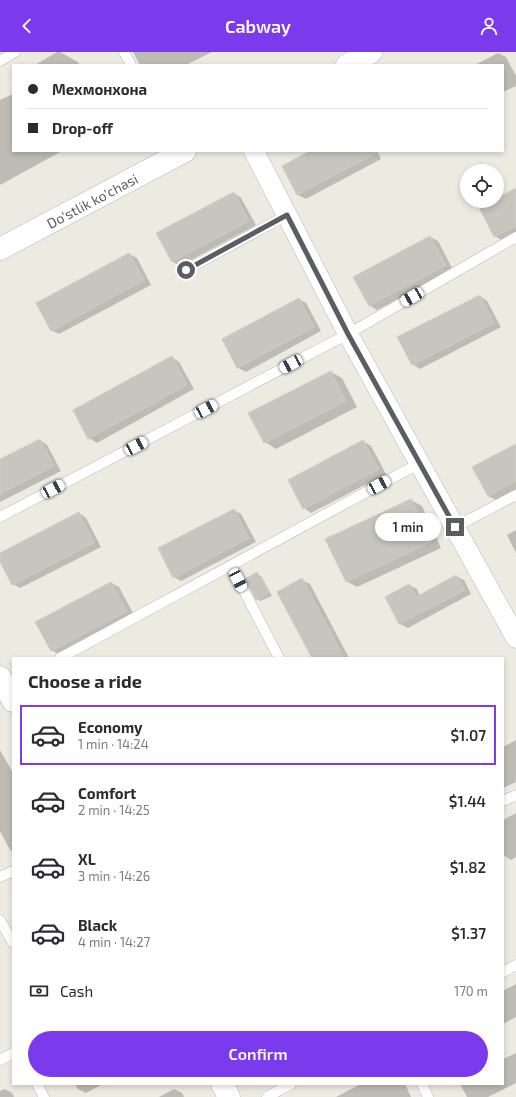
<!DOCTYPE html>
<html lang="en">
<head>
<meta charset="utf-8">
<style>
  body { margin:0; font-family:"Exo 2",sans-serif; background:#f2f2f3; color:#2b2b33; height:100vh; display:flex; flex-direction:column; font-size:15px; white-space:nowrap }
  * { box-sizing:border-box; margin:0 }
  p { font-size:13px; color:#7c7c81 }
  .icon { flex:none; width:22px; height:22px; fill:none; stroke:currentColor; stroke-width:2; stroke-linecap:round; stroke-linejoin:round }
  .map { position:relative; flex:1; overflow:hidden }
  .panel { position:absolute; left:12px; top:605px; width:492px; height:428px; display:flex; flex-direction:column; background:#fff; border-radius:0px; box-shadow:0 2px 6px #0003 }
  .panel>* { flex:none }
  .hud { position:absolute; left:12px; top:12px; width:492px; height:88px; border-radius:0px; box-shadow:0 2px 6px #0003; display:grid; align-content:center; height:88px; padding:0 16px; background:#fff }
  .fabs { position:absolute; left:460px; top:112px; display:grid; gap:8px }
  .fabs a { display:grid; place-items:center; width:44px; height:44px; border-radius:50%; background:#fff; box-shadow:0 2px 6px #0003; font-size:20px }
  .end { position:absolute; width:18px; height:18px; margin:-9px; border:5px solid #5a5e62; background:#fff; box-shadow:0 0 0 2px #fff }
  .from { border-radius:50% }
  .bubble { position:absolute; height:28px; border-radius:14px; background:#fff; box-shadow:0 2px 6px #0003; font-size:13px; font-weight:600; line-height:28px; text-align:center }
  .car { position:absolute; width:12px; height:24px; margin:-12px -6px; border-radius:5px; box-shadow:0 0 3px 1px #0007; background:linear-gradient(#fff 24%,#345 0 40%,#fff 0 76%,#345 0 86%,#fff 0) }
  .hud b { display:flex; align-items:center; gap:14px; height:38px; font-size:15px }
  .hud b+b { border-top:1px solid #e1e1e2 }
  .hud i { width:10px; height:10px; background:#2b2b33 }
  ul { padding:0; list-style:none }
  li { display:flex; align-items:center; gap:12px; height:60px; margin:0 8px 6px; padding:0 8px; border:2px solid transparent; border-radius:0px }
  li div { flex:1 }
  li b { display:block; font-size:15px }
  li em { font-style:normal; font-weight:600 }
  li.active { border-color:#7c3aed }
  li>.icon { width:36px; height:36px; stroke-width:1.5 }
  h2 { padding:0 16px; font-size:18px; line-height:48px }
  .pay { display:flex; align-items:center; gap:10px; height:44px; padding:0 16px; font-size:15px }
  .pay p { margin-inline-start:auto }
  .button { display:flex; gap:8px; margin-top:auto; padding:8px 16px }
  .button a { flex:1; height:46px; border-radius:24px; background:#7c3aed; color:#fff; font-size:16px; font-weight:600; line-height:46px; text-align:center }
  header { display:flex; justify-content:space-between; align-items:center; height:52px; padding:0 16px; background:#7c3aed; color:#fff; font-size:18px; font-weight:600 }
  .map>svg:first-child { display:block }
</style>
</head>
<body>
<header><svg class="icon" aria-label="back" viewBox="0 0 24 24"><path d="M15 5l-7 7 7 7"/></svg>Cabway<svg class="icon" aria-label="person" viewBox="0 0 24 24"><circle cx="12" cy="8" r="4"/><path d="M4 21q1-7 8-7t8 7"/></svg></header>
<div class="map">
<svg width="516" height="1045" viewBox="0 0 516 1045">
  <rect width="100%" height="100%" fill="#edeae2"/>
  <g fill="#0003">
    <path d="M 57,0 L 60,0 L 78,10 L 79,13 L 35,13 Z"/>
    <path d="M 133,0 L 212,0 L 186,13 L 140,13 Z"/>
    <path d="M 498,1 L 506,5 L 516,24 L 516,34 L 503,40 L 503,13 L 475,13 Z"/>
    <path d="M 13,42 L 13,99 L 62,99 L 0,133 L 0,48 Z"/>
    <path d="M 312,99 L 377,99 L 381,107 L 306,147 L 298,143 L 283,114 Z"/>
    <path d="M 516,137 L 516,182 L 503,189 L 495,184 L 480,155 L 493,149 L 497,149 L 497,147 Z"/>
    <path d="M 234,141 L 241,146 L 256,173 L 180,214 L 173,210 L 158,181 Z"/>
    <path d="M 430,185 L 438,189 L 453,218 L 377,258 L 370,254 Z"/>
    <path d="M 129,202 L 137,206 L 151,233 L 59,282 L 51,278 Z"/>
    <path d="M 480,244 L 487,249 L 501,275 L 420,317 L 412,312 Z"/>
    <path d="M 299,247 L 306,251 L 321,279 L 246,320 L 238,316 L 223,287 Z"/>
    <path d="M 172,305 L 179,310 L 194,337 L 97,391 L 89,386 Z"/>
    <path d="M 331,320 L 342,326 L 357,355 L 276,397 L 265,390 Z"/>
    <path d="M 40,388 L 47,393 L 61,419 L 0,450 L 0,408 Z"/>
    <path d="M 363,389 L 371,394 L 386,422 L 311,461 L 304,456 Z"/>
    <path d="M 516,393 L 516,437 L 496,448 L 488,444 Z"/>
    <path d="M 411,448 L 422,454 L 441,496 L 357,535 L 346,529 Z"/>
    <path d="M 234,458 L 241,462 L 256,490 L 181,529 L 174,525 Z"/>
    <path d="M 79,461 L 86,466 L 101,495 L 20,536 L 13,532 L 0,507 L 0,502 Z"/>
    <path d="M 516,478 L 516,501 L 507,483 Z"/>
    <path d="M 257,522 L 261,524 L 272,544 L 260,549 L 257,547 Z"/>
    <path d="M 456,524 L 464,528 L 471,542 L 408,576 L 400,572 L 386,545 L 409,533 L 417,537 L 420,544 Z"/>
    <path d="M 302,528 L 310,532 L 349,606 L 313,606 Z"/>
    <path d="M 111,531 L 119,535 L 134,563 L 59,603 L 52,598 Z"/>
    <path d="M 516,688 L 516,730 L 503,736 L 503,695 Z"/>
    <path d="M 0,698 L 13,721 L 13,800 L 10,798 L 0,779 Z"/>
    <path d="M 516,761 L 516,805 L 511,808 L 503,803 L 503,768 Z"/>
    <path d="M 516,932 L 516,965 L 503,972 L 503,939 Z"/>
    <path d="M 516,1001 L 516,1031 L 488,1045 L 467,1045 L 460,1032 L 503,1032 L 503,1007 Z"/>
    <path d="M 75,1032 L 103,1032 L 86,1041 L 78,1037 Z"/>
    <path d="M 361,1032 L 405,1032 L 411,1045 L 336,1045 Z"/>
    <path d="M 5,1037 L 12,1041 L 14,1045 L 0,1045 L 0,1039 Z"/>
    <path d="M 174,1037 L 182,1041 L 184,1045 L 159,1045 Z"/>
  </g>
  <g fill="#c8c5bf" stroke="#d1ccc1">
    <path d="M 310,99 L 380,99 L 297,143 L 282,114 Z"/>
    <path d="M 516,136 L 516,174 L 494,185 L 479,155 L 491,149 L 497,149 L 497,146 Z"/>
    <path d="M 234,140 L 249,169 L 172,210 L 156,181 Z"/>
    <path d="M 430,184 L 446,213 L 369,254 L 353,225 Z"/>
    <path d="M 129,201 L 144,228 L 51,279 L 36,251 Z"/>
    <path d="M 480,243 L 494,271 L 412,313 L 397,285 Z"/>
    <path d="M 299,246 L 314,275 L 237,316 L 222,287 Z"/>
    <path d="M 172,304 L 187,333 L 88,387 L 73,358 Z"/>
    <path d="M 331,319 L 346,349 L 264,391 L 248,361 Z"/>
    <path d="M 40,387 L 54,414 L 0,442 L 0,407 Z"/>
    <path d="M 363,388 L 379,417 L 303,457 L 288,428 Z"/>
    <path d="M 516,392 L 516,429 L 488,444 L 472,415 Z"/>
    <path d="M 411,447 L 431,490 L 346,530 L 325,487 Z"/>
    <path d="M 234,457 L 249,486 L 173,526 L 158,496 Z"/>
    <path d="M 79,460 L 94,491 L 12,533 L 0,510 L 0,501 Z"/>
    <path d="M 257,520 L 269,541 L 256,548 L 245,527 Z"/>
    <path d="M 456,523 L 465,538 L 399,572 L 385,545 L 409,532 L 416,545 Z"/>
    <path d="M 302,526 L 344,606 L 312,606 L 277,540 Z"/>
    <path d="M 111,530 L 127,559 L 51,599 L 35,570 Z"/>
  </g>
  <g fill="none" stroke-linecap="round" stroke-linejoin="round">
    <defs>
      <g id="lane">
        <path d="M 124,0 L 131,13"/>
        <path d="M 0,9 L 15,0"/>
        <path d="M 186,218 L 287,163"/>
        <path d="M 0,465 L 348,282 L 516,185"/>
        <path d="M 455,475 L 516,443"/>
        <path d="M 231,514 L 279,606"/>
        <path d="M 60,606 L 420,411"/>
        <path d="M 503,749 L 516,743"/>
        <path d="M 0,825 L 13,819"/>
        <path d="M 0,868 L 13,891"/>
        <path d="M 503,920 L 516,913"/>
        <path d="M 0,1008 L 13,1001"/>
        <path d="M 37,1032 L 44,1045"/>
        <path d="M 422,1032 L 428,1045"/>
        <path d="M 267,1045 L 291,1032"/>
      </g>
      <path id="street" d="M 254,99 L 348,282 L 516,586"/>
      <g id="secondary">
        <path d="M 347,13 L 371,0"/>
        <path id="s1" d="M 0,197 L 185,99"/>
        <path d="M 0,625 L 13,649"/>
        <path d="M 222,1032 L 229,1045"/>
      </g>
    </defs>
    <use href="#lane" stroke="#b5b8bc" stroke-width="11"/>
    <use href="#street" stroke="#b5b8bc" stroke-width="21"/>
    <use href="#secondary" stroke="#b4b7bc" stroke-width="23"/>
    <use href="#lane" stroke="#fff" stroke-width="10"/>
    <use href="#street" stroke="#fff" stroke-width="20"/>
    <use href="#secondary" stroke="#fff" stroke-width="22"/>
  </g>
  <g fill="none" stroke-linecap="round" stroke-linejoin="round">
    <path stroke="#5a5e62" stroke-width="5" d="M 186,218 L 287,163 L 348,282 L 455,475"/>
  </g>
  <g text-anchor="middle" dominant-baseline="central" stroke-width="4" stroke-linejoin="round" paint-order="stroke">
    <g font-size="14" fill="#5a5e62" stroke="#fff">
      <text stroke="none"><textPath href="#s1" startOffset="104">Do'stlik ko'chasi</textPath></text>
    </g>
  </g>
</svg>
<div class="fabs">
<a><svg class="icon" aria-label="locate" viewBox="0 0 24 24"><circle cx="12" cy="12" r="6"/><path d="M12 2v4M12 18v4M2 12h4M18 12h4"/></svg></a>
</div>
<i class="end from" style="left:186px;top:218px"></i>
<i class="end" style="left:455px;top:475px"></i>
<div class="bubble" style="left:375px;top:461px;width:66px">1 min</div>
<i class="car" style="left:412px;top:245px;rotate:240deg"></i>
<i class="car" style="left:291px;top:312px;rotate:242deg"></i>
<i class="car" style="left:206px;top:357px;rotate:62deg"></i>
<i class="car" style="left:136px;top:394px;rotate:62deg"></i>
<i class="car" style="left:379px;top:433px;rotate:61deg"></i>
<i class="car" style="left:53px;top:437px;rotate:62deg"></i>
<i class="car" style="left:238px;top:528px;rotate:153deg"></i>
<div class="hud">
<b><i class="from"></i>Мехмонхона</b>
<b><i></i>Drop-off</b>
</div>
<section class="panel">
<h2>Choose a ride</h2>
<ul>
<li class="active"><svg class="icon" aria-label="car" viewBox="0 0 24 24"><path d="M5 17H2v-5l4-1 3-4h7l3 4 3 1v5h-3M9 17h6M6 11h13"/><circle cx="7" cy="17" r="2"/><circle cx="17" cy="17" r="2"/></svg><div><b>Economy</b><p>1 min · 14:24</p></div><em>$1.07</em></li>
<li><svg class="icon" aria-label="car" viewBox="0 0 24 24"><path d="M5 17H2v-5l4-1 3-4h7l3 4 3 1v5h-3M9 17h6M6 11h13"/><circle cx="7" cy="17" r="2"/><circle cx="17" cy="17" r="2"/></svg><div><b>Comfort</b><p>2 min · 14:25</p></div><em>$1.44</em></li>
<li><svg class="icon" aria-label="car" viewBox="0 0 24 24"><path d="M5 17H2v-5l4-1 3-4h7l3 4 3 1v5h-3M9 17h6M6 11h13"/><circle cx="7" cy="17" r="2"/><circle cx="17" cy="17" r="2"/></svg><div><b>XL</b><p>3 min · 14:26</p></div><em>$1.82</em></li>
<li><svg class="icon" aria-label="car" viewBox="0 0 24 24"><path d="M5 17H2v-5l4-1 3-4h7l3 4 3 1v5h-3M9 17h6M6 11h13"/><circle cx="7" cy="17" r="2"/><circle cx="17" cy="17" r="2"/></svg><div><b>Black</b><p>4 min · 14:27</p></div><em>$1.37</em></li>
</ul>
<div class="pay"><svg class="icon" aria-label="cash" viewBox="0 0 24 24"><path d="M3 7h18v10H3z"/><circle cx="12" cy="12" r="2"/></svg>Cash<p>170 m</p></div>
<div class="button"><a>Confirm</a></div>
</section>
</div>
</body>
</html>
